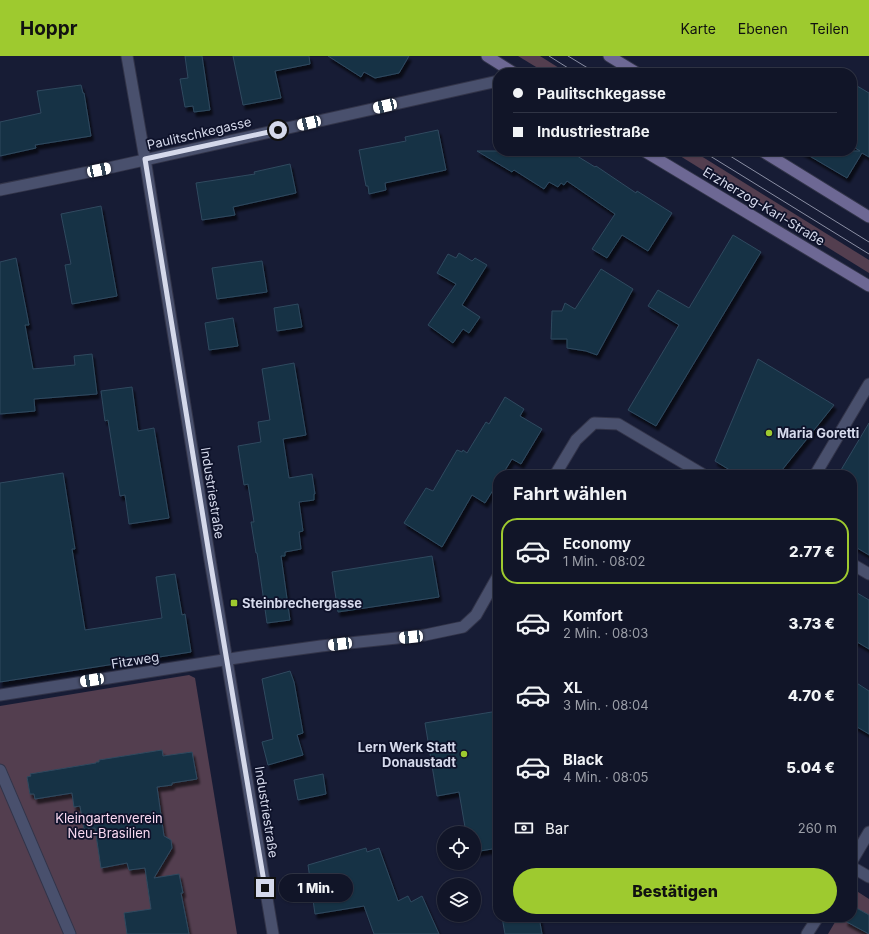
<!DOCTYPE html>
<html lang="de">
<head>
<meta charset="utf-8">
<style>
  body { margin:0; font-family:Inter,sans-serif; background:#1e2234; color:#f1f3f6; height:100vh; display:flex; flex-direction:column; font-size:15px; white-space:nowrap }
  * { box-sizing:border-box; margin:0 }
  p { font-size:13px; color:#9c9fa8 }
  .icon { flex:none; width:22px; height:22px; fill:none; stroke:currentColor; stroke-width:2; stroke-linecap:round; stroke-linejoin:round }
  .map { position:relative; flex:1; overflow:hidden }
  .details { position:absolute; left:493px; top:414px; width:364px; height:452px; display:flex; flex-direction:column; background:#111528; border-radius:16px; box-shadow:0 1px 3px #0004,0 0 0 1px #303445 }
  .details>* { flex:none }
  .banner { position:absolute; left:493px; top:12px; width:364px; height:88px; border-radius:16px; box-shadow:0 1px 3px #0004,0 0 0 1px #303445; display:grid; align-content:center; height:88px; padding:0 20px; background:#111528 }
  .buttons { position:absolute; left:437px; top:770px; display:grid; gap:8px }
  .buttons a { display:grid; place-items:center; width:44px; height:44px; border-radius:50%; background:#111528; box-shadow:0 1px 3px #0004,0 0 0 1px #303445; font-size:20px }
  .end { position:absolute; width:18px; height:18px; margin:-9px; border:5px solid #d5d9eb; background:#111; box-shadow:0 0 0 2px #111 }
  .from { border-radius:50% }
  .bubble { position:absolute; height:28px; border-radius:14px; background:#111528; box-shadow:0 1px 3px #0004,0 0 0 1px #303445; font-size:13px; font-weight:800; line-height:28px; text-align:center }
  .car { position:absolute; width:12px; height:24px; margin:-12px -6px; border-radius:5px; box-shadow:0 0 3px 1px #0007; background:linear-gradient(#fff 24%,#345 0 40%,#fff 0 76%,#345 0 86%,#fff 0) }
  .banner b { display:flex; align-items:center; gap:14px; height:38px; font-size:15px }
  .banner b+b { border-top:1px solid #303445 }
  .banner i { width:10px; height:10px; background:#f1f3f6 }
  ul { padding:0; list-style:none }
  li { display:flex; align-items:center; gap:12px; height:66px; margin:0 8px 6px; padding:0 12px; border:2px solid transparent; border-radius:16px }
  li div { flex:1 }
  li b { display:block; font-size:15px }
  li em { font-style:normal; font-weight:800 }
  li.selected { border-color:#9eca2f }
  li>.icon { width:36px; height:36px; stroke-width:1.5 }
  h2 { padding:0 20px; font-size:18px; line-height:48px }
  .pay { display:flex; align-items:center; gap:10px; height:44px; padding:0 20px; font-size:15px }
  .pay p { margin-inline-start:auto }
  .action { display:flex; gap:8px; margin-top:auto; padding:8px 20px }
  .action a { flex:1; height:46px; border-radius:24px; background:#9eca2f; color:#111; font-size:16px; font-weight:800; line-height:46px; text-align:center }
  header { display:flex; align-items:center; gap:24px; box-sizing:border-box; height:56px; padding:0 20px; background:#9eca2f; color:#111 }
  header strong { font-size:19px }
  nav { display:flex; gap:22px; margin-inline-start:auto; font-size:14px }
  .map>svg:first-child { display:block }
</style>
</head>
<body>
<header>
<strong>Hoppr</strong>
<nav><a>Karte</a><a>Ebenen</a><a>Teilen</a></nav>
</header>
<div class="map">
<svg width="869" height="878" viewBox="0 0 869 878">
  <defs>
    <filter id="shadow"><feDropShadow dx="2.5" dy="4.5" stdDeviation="1" flood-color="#0009"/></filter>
  </defs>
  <rect width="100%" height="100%" fill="#171c35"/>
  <g fill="#533e4f">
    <path d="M 518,0 L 540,0 L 567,17 L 546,17 Z"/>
    <path d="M 672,95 L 693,95 L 869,204 L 869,217 Z"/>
    <path d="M 189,619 L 195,622 L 237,878 L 0,878 L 0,650 Z"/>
    <path d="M 855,834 L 869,843 L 869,878 L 828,878 L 838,861 L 852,861 L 852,839 Z"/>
  </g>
  <g fill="#173045" stroke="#2f4a5f" filter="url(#shadow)">
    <path d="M 185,0 L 202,0 L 210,54 L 194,56 L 193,50 L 185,51 L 180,23 L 188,22 Z"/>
    <path d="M 233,0 L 309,0 L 310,8 L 275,15 L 281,42 L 243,49 Z"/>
    <path d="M 328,0 L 409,0 L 399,17 L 375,22 L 364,16 L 361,21 Z"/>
    <path d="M 852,27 L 869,37 L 869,101 L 862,97 L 847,122 L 801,95 L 860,95 L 852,90 Z"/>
    <path d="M 81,29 L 83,37 L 84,37 L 91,80 L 35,89 L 36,92 L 0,100 L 0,66 L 41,57 L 37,35 Z"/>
    <path d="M 438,74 L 446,114 L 385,127 L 386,134 L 369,138 L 368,130 L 366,130 L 359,94 L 406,85 L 405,81 Z"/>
    <path d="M 477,95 L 569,95 L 595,111 L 596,110 L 636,137 L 637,135 L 672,157 L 648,195 L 622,179 L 607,202 L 592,193 L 615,158 L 567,125 L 564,129 L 561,127 L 558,131 L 549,126 L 544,133 L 514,114 L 512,116 Z"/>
    <path d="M 290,108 L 296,137 L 233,151 L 235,159 L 202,164 L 196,127 L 255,118 L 254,116 Z"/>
    <path d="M 101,150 L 117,240 L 72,248 L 65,209 L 71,208 L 61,158 Z"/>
    <path d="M 733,179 L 761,196 L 656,370 L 628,354 L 679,269 L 648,250 L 658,234 L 689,252 Z"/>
    <path d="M 459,197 L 472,205 L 475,202 L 487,209 L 462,249 L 480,261 L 469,277 L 463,273 L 453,287 L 428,269 L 456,228 L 437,217 L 448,198 L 456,202 Z"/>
    <path d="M 16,202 L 29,269 L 25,269 L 33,313 L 75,309 L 74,300 L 92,298 L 97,338 L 34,343 L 35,355 L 0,358 L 0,206 Z"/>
    <path d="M 262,205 L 267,236 L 217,243 L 212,212 Z"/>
    <path d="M 601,213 L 633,233 L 597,299 L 586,295 L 567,292 L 567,283 L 551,283 L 552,255 L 562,255 L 565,247 L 575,253 Z"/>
    <path d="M 298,248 L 302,271 L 277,275 L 274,252 Z"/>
    <path d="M 233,262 L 238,290 L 209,294 L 205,267 Z"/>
    <path d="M 758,303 L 834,349 L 778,419 L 738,419 L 715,405 Z"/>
    <path d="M 294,307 L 306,379 L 283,383 L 289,422 L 312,418 L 315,438 L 314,438 L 314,444 L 299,446 L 303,475 L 299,476 L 301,493 L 285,496 L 285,500 L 281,500 L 290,564 L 267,567 L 257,497 L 256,497 L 251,466 L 254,466 L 248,428 L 244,429 L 238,390 L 261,386 L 258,366 L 270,364 L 262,313 Z"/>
    <path d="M 132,331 L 138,375 L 154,372 L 169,462 L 129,468 L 125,439 L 120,440 L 108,364 L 105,365 L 101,335 Z"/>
    <path d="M 505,341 L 524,353 L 520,360 L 542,373 L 521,408 L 512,403 L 502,419 L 498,419 L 498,426 L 485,447 L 472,439 L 442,491 L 404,467 L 426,432 L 433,435 L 457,394 L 462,396 L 463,394 L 467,397 L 486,366 L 489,368 Z"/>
    <path d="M 869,367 L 869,499 L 852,489 L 852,419 L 838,419 Z"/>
    <path d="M 63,417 L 75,493 L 72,493 L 85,574 L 162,562 L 156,521 L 175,518 L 182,559 L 185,558 L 191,596 L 0,626 L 0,427 Z"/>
    <path d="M 432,500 L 439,541 L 338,556 L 332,516 Z"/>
    <path d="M 852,534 L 869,544 L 869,593 L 852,583 Z"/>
    <path d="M 290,615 L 294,626 L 303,677 L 297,679 L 303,699 L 268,709 L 262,686 L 273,683 L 262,623 Z"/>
    <path d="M 852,624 L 869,635 L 869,678 L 852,668 Z"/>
    <path d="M 498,655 L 498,792 L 474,796 L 474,777 L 466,777 L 459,736 L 437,740 L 425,667 Z"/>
    <path d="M 162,694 L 163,700 L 192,696 L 197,723 L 172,727 L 172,729 L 157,731 L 164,780 L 171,784 L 172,792 L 154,822 L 179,818 L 183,837 L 181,837 L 189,878 L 127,878 L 124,857 L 151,853 L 145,812 L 129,814 L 127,807 L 101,812 L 95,772 L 84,773 L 80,750 L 74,751 L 72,737 L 35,743 L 34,738 L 30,738 L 27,721 L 31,720 L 30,718 L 96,707 L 96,706 L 99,706 L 99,704 Z"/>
    <path d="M 323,718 L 326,738 L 298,744 L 294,724 Z"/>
    <path d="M 366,792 L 367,796 L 379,792 L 398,845 L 408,840 L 411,846 L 422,840 L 439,878 L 374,878 L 364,850 L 315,858 L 308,809 Z"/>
    <path d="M 853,850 L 869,859 L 869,878 L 845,865 L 847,861 L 852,861 L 852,852 Z"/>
    <path d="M 502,861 L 539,861 L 542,878 L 505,878 Z"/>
  </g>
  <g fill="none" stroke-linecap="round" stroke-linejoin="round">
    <defs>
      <g id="minor">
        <path d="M 0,134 L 113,111 L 498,25"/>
        <path d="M 555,419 L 576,384 L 594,367 L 618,368 L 704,419"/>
        <path d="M 815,419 L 869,328"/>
        <path d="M 852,508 L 869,518"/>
        <path d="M 0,639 L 249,600 L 321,590 L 425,579 L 463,571 L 476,559 L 498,520"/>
        <path d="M 0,714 L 70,878"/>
        <path d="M 852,805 L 869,776"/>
        <path d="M 852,811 L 869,821"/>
        <path d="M 807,878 L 818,861"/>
      </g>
      <path id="tertiary" d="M 127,0 L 145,103 L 210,504 L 273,878"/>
      <g id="secondary">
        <path d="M 487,0 L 514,17"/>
        <path d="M 609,0 L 637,17"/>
        <path d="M 644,95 L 869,230"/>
        <path d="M 762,95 L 869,161"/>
      </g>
    </defs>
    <use href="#minor" stroke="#323449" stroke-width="13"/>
    <use href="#tertiary" stroke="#323449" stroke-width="13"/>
    <use href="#secondary" stroke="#323449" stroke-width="13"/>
    <use href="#minor" stroke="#49506d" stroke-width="11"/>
    <use href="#tertiary" stroke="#49506d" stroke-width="11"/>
    <use href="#secondary" stroke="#6d6894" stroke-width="11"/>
    <g stroke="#8a8ea3" stroke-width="1">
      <path d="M 549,0 L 576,17"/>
      <path d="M 568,0 L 596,17"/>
      <path d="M 702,95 L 869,198"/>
      <path d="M 722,95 L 869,186"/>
    </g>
  </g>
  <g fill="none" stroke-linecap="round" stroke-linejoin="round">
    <path stroke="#d5d9eb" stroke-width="5" d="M 265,832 L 210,504 L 145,103 L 278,74"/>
  </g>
  <g fill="#9eca2f" stroke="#0e122a" stroke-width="1.5">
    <circle cx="769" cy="377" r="4"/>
    <rect x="230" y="543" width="8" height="8" rx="2"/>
    <circle cx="464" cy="698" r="4"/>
  </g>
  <g text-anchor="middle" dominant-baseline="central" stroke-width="3.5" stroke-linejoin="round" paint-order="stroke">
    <g font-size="13" fill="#d5d9eb" stroke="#0e122a">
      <text transform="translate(199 77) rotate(-13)">Paulitschkegasse</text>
      <text transform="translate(764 150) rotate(31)">Erzherzog-Karl-Straße</text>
      <text transform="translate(213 437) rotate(81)">Industriestraße</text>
      <text transform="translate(135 604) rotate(-9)">Fitzweg</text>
      <text transform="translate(267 756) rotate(81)">Industriestraße</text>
    </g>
    <g font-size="13" font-weight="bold" fill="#d5d9eb" stroke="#0e122a" text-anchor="start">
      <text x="777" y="377">Maria Goretti</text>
      <text x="242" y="547">Steinbrechergasse</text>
      <text x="456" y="691" text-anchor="end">Lern Werk Statt<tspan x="456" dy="15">Donaustadt</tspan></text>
    </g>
    <g font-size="13" fill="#f9d9f1" stroke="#0e122a">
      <text x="109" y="762">Kleingartenverein<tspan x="109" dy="15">Neu-Brasilien</tspan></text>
    </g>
  </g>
</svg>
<div class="buttons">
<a><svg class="icon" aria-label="locate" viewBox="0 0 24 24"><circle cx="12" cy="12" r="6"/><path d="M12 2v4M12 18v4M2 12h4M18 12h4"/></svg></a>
<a><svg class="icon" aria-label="layers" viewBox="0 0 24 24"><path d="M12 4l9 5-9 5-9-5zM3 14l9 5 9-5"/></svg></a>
</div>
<i class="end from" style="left:278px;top:74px"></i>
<i class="end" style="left:265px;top:832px"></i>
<div class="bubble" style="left:279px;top:818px;width:74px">1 Min.</div>
<i class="car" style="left:385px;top:50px;rotate:257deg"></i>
<i class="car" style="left:309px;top:67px;rotate:257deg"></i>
<i class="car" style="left:99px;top:114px;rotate:78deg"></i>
<i class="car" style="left:411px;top:581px;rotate:264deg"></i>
<i class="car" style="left:340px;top:588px;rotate:263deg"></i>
<i class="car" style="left:92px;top:624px;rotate:261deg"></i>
<div class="banner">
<b><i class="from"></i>Paulitschkegasse</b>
<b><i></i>Industriestraße</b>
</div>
<section class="details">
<h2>Fahrt wählen</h2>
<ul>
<li class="selected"><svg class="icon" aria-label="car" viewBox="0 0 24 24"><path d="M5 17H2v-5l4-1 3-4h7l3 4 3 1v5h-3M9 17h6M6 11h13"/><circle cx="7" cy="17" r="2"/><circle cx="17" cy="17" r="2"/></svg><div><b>Economy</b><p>1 Min. · 08:02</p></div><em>2.77 €</em></li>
<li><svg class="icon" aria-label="car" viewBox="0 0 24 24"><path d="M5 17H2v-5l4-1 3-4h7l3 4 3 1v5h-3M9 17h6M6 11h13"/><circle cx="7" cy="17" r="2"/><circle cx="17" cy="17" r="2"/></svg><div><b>Komfort</b><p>2 Min. · 08:03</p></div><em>3.73 €</em></li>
<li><svg class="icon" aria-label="car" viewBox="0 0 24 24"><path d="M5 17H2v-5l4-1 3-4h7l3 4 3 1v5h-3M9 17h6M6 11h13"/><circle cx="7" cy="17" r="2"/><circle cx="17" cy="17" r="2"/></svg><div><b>XL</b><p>3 Min. · 08:04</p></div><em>4.70 €</em></li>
<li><svg class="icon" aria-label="car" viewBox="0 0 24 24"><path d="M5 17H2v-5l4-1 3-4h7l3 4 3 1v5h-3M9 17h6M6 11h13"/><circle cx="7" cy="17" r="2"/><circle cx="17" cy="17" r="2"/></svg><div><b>Black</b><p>4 Min. · 08:05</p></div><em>5.04 €</em></li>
</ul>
<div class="pay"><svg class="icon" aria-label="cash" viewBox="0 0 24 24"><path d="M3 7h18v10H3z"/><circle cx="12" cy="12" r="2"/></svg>Bar<p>260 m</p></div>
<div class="action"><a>Bestätigen</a></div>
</section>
</div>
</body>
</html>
